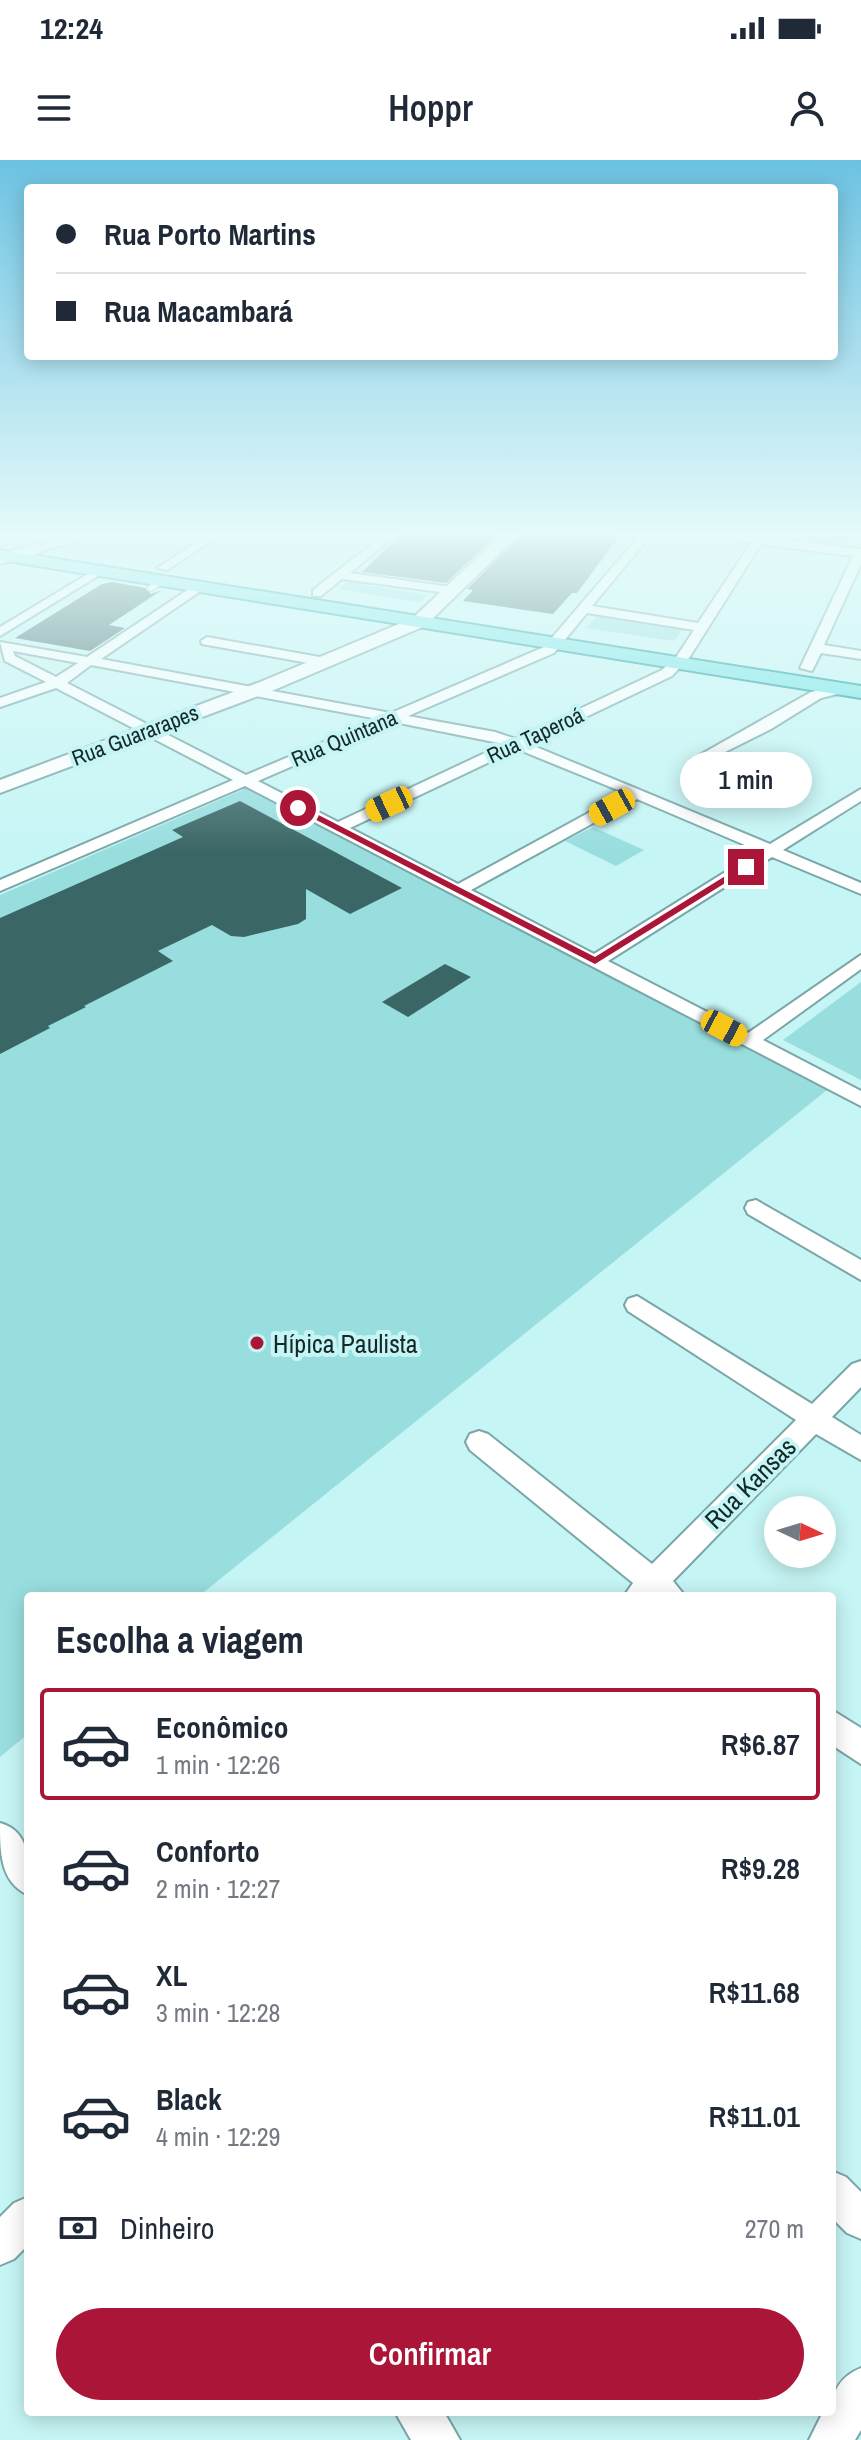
<!DOCTYPE html>
<html lang="pt">
<head>
<meta charset="utf-8">
<style>
  body { margin:0; font-family:"Archivo Narrow",sans-serif; background:#f6f6f7; color:#1f2937; height:100vh; display:flex; flex-direction:column; font-size:30px; white-space:nowrap }
  * { box-sizing:border-box; margin:0 }
  p { font-size:26px; color:#747a83 }
  .icon { flex:none; width:44px; height:44px; fill:none; stroke:currentColor; stroke-width:2; stroke-linecap:round; stroke-linejoin:round }
  .map { position:relative; flex:1; overflow:hidden }
  .details { position:absolute; left:24px; top:1432px; width:812px; height:824px; display:flex; flex-direction:column; background:#fff; border-radius:8px; box-shadow:0 4px 20px #0003 }
  .details>* { flex:none }
  .hud { position:absolute; left:24px; top:24px; width:814px; height:176px; border-radius:8px; box-shadow:0 4px 20px #0003; display:grid; align-content:center; height:176px; padding:0 32px; background:#fff }
  .needle { width:52px; rotate:94deg }
  .fabs { position:absolute; left:764px; top:1336px; display:grid; gap:16px }
  .fabs a { display:grid; place-items:center; width:72px; height:72px; border-radius:50%; background:#fff; box-shadow:0 4px 20px #0003; font-size:40px }
  .end { position:absolute; width:36px; height:36px; margin:-18px; border:10px solid #ab1537; background:#fff; box-shadow:0 0 0 4px #fff }
  .from { border-radius:50% }
  .bubble { position:absolute; height:56px; border-radius:28px; background:#fff; box-shadow:0 4px 20px #0003; font-size:26px; font-weight:600; line-height:56px; text-align:center }
  .car { position:absolute; width:24px; height:48px; margin:-24px -12px; border-radius:10px; box-shadow:0 0 6px 2px #0007; background:linear-gradient(#f5c518 24%,#345 0 40%,#f5c518 0 76%,#345 0 86%,#f5c518 0) }
  .hud b { display:flex; align-items:center; gap:28px; height:76px; font-size:30px }
  .hud b+b { border-top:2px solid #e0e1e3 }
  .hud i { width:20px; height:20px; background:#1f2937 }
  ul { padding:0; list-style:none }
  li { display:flex; align-items:center; gap:24px; height:112px; margin:0 16px 12px; padding:0 16px; border:4px solid transparent; border-radius:8px }
  li div { flex:1 }
  li b { display:block; font-size:30px }
  li em { font-style:normal; font-weight:600 }
  li.on { border-color:#ab1537 }
  li>.icon { width:72px; height:72px; stroke-width:1.5 }
  h2 { padding:0 32px; font-size:36px; line-height:96px }
  .pay { display:flex; align-items:center; gap:20px; height:88px; padding:0 32px; font-size:30px }
  .pay p { margin-inline-start:auto }
  .action { display:flex; gap:16px; margin-top:auto; padding:16px 32px }
  .action a { flex:1; height:92px; border-radius:48px; background:#ab1537; color:#fff; font-size:32px; font-weight:600; line-height:92px; text-align:center }
  .status { display:flex; justify-content:space-between; align-items:center; height:56px; padding:0 40px; background:#fff; direction:ltr }
  .status svg { height:22px; fill:currentColor }
  header { display:flex; justify-content:space-between; align-items:center; height:104px; padding:0 32px; background:#fff; font-size:36px; font-weight:600 }
  .map>svg:first-child { display:block }
</style>
</head>
<body>
<div class="status"><b>12:24</b><svg viewBox="0 0 49 12"><path d="M0 12V9h3v3zM5 12V6h3v6zM10 12V3h3v9zM15 12V0h3v12zM26 1h20v11H26zM47 4h2v5h-2z"/></svg></div>
<header><svg class="icon" aria-label="menu" viewBox="0 0 24 24"><path d="M4 6h16M4 12h16M4 18h16"/></svg>Hoppr<svg class="icon" aria-label="person" viewBox="0 0 24 24"><circle cx="12" cy="8" r="4"/><path d="M4 21q1-7 8-7t8 7"/></svg></header>
<div class="map">
<svg width="861" height="2280" viewBox="0 0 861 2280">
  <rect width="100%" height="100%" fill="#c6f5f5"/>
  <g fill="#99dedf">
    <path d="M 775,374 L 854,374 L 847,387 L 773,377 Z"/>
    <path d="M 347,422 L 427,435 L 420,442 L 339,429 Z"/>
    <path d="M 596,457 L 682,470 L 674,481 L 586,468 Z"/>
    <path d="M 249,627 L 827,930 L 199,1436 L 28,1436 L 28,1574 L 0,1597 L 0,735 Z"/>
    <path d="M 593,667 L 644,690 L 616,706 L 565,681 Z"/>
    <path d="M 861,822 L 861,920 L 783,880 Z"/>
  </g>
  <g fill="#3b6666">
    <path d="M 402,374 L 498,374 L 446,423 L 362,412 Z"/>
    <path d="M 522,374 L 621,374 L 577,433 L 572,433 L 553,454 L 463,441 L 473,430 L 467,429 Z"/>
    <path d="M 113,422 L 145,428 L 151,434 L 162,430 L 109,465 L 125,468 L 90,491 L 15,478 L 102,424 Z"/>
    <path d="M 240,641 L 402,728 L 350,754 L 306,729 L 306,759 L 298,764 L 244,777 L 231,776 L 212,765 L 158,791 L 173,801 L 84,846 L 86,847 L 48,866 L 50,868 L 0,894 L 0,758 L 183,677 L 172,670 Z"/>
    <path d="M 445,804 L 471,817 L 408,857 L 382,842 Z"/>
  </g>
  <g fill="none" stroke-linecap="round" stroke-linejoin="round">
    <defs>
      <path id="lane" d="M 151,428 L 161,421"/>
      <g id="street">
        <path d="M 0,374 L 8,374 L 7,383 L 1,386 Z"/>
        <path d="M 82,374 L 100,374 L 37,392 L 31,389 Z"/>
        <path d="M 210,374 L 222,374 L 167,410 L 157,408 Z"/>
        <path d="M 385,374 L 397,374 L 350,413 L 451,427 L 457,431 L 455,434 L 342,419 L 321,436 L 313,436 L 313,430 Z"/>
        <path d="M 641,374 L 652,374 L 592,446 L 698,463 L 751,383 L 706,374 L 755,377 L 767,374 L 765,378 L 861,389 L 861,404 L 824,485 L 861,491 L 861,499 L 821,493 L 812,511 L 800,508 L 853,396 L 761,384 L 689,498 L 672,516 L 529,584 L 770,684 L 861,629 L 861,641 L 783,690 L 861,723 L 861,734 L 772,697 L 608,801 L 748,873 L 861,795 L 861,809 L 763,880 L 861,931 L 861,946 L 245,626 L 0,731 L 0,720 L 233,620 L 56,528 L 0,547 L 0,538 L 46,522 L 5,501 L 0,482 L 87,497 L 198,423 L 202,424 L 202,430 L 101,499 L 391,553 L 544,487 ZM 587,453 L 694,470 L 677,496 L 662,510 L 516,579 L 495,572 L 408,556 L 554,493 ZM 13,491 L 78,503 L 56,517 L 15,496 ZM 91,505 L 378,559 L 246,615 L 67,523 ZM 394,562 L 504,584 L 338,662 L 258,621 ZM 517,589 L 625,633 L 458,724 L 350,668 ZM 637,639 L 759,691 L 594,794 L 471,730 Z"/>
        <path d="M 96,409 L 106,411 L 0,476 L 0,467 Z"/>
        <path d="M 207,477 L 325,498 L 332,502 L 325,506 L 202,484 L 201,481 Z"/>
        <path d="M 841,525 L 848,529 L 846,532 L 821,538 L 771,569 L 703,603 L 693,603 L 691,600 L 811,532 Z"/>
        <path d="M 756,1040 L 861,1100 L 861,1120 L 748,1054 L 745,1048 L 748,1042 Z"/>
        <path d="M 637,1136 L 812,1244 L 852,1204 L 861,1201 L 861,1227 L 832,1257 L 861,1275 L 861,1300 L 816,1274 L 673,1421 L 685,1436 L 624,1436 L 633,1423 L 470,1290 L 466,1282 L 470,1274 L 479,1271 L 488,1274 L 652,1404 L 796,1260 L 628,1151 L 625,1145 L 628,1139 Z"/>
        <path d="M 832,1550 L 861,1568 L 861,1604 L 832,1585 Z"/>
        <path d="M 0,1663 C 33,1672 28,1707 28,1735 C 0,1722 0,1692 0,1663 Z"/>
        <path d="M 832,2011 L 846,2017 L 861,2032 L 861,2079 L 847,2073 L 832,2058 Z"/>
        <path d="M 28,2037 L 28,2085 L 14,2099 L 0,2105 L 0,2057 L 14,2043 Z"/>
        <path d="M 861,2208 L 861,2270 L 855,2280 L 809,2280 L 823,2252 L 832,2252 C 832,2230 841,2216 861,2208 Z"/>
        <path d="M 395,2252 L 444,2252 L 460,2280 L 411,2280 Z"/>
      </g>
      <g id="secondary">
        <path d="M 502,374 L 519,374 L 425,466 L 274,530 L 0,633 L 0,620 L 260,522 L 413,458 Z"/>
        <path d="M 37,384 L 43,386 L 43,392 L 0,404 L 0,394 Z"/>
      </g>
      <path id="primary" d="M 0,390 L 861,526 L 861,538 L 0,400 Z"/>
    </defs>
    <use href="#lane" stroke="#7aa6a7" stroke-width="8"/>
    <use href="#street" stroke="#7aa6a7" stroke-width="4"/>
    <use href="#secondary" stroke="#7aa6a7" stroke-width="4"/>
    <use href="#primary" stroke="#19989a" stroke-width="4"/>
    <use href="#lane" stroke="#fff" stroke-width="6"/>
    <use href="#street" fill="#fff" fill-rule="evenodd"/>
    <use href="#secondary" fill="#fff" fill-rule="evenodd"/>
    <use href="#primary" fill="#76e5e7" fill-rule="evenodd"/>
  </g>
  <linearGradient id="sky" x2="0" y2="1"><stop stop-color="#6cc2e2"/><stop offset="0.54" stop-color="#e5fafa"/><stop offset="1" stop-color="#e5fafa" stop-opacity="0"/></linearGradient>
  <rect width="861" height="693" fill="url(#sky)"/>
  <path fill="#ab1537" d="M 295,646 L 301,646 L 595,797 L 743,705 L 751,707 L 595,804 L 295,649 Z"/>
  <circle fill="#ab1537" stroke="#c6f5f5" stroke-width="3" cx="257" cy="1183" r="8"/>
  <g text-anchor="middle" dominant-baseline="central" stroke-width="8" stroke-linejoin="round" paint-order="stroke">
    <g font-size="22" fill="#162929" stroke="#c6f5f5">
      <text transform="translate(135 575) rotate(-21)">Rua Guararapes</text>
      <text transform="translate(535 575) rotate(-25)">Rua Taperoá</text>
      <text transform="translate(344 578) rotate(-23)">Rua Quintana</text>
    </g>
    <g font-size="26" fill="#162929" stroke="#c6f5f5" text-anchor="start">
      <text x="273" y="1183">Hípica Paulista</text>
    </g>
    <g font-size="26" fill="#162929" stroke="#c6f5f5">
      <text transform="translate(750 1323) rotate(-45)">Rua Kansas</text>
    </g>
  </g>
</svg>
<div class="fabs">
<a><svg class="needle" viewBox="-14 -14 28 28"><path d="M0-13l5 13h-10z" fill="#e53935"/><path d="M0 13l5-13h-10z" fill="#747a83"/></svg></a>
</div>
<i class="end from" style="left:298px;top:648px"></i>
<i class="end" style="left:746px;top:707px"></i>
<div class="bubble" style="left:680px;top:592px;width:132px">1 min</div>
<i class="car" style="left:389px;top:644px;rotate:245deg"></i>
<i class="car" style="left:612px;top:647px;rotate:241deg"></i>
<i class="car" style="left:724px;top:868px;rotate:118deg"></i>
<div class="hud">
<b><i class="from"></i>Rua Porto Martins</b>
<b><i></i>Rua Macambará</b>
</div>
<section class="details">
<h2>Escolha a viagem</h2>
<ul>
<li class="on"><svg class="icon" aria-label="car" viewBox="0 0 24 24"><path d="M5 17H2v-5l4-1 3-4h7l3 4 3 1v5h-3M9 17h6M6 11h13"/><circle cx="7" cy="17" r="2"/><circle cx="17" cy="17" r="2"/></svg><div><b>Econômico</b><p>1 min · 12:26</p></div><em>R$6.87</em></li>
<li><svg class="icon" aria-label="car" viewBox="0 0 24 24"><path d="M5 17H2v-5l4-1 3-4h7l3 4 3 1v5h-3M9 17h6M6 11h13"/><circle cx="7" cy="17" r="2"/><circle cx="17" cy="17" r="2"/></svg><div><b>Conforto</b><p>2 min · 12:27</p></div><em>R$9.28</em></li>
<li><svg class="icon" aria-label="car" viewBox="0 0 24 24"><path d="M5 17H2v-5l4-1 3-4h7l3 4 3 1v5h-3M9 17h6M6 11h13"/><circle cx="7" cy="17" r="2"/><circle cx="17" cy="17" r="2"/></svg><div><b>XL</b><p>3 min · 12:28</p></div><em>R$11.68</em></li>
<li><svg class="icon" aria-label="car" viewBox="0 0 24 24"><path d="M5 17H2v-5l4-1 3-4h7l3 4 3 1v5h-3M9 17h6M6 11h13"/><circle cx="7" cy="17" r="2"/><circle cx="17" cy="17" r="2"/></svg><div><b>Black</b><p>4 min · 12:29</p></div><em>R$11.01</em></li>
</ul>
<div class="pay"><svg class="icon" aria-label="cash" viewBox="0 0 24 24"><path d="M3 7h18v10H3z"/><circle cx="12" cy="12" r="2"/></svg>Dinheiro<p>270 m</p></div>
<div class="action"><a>Confirmar</a></div>
</section>
</div>
</body>
</html>
